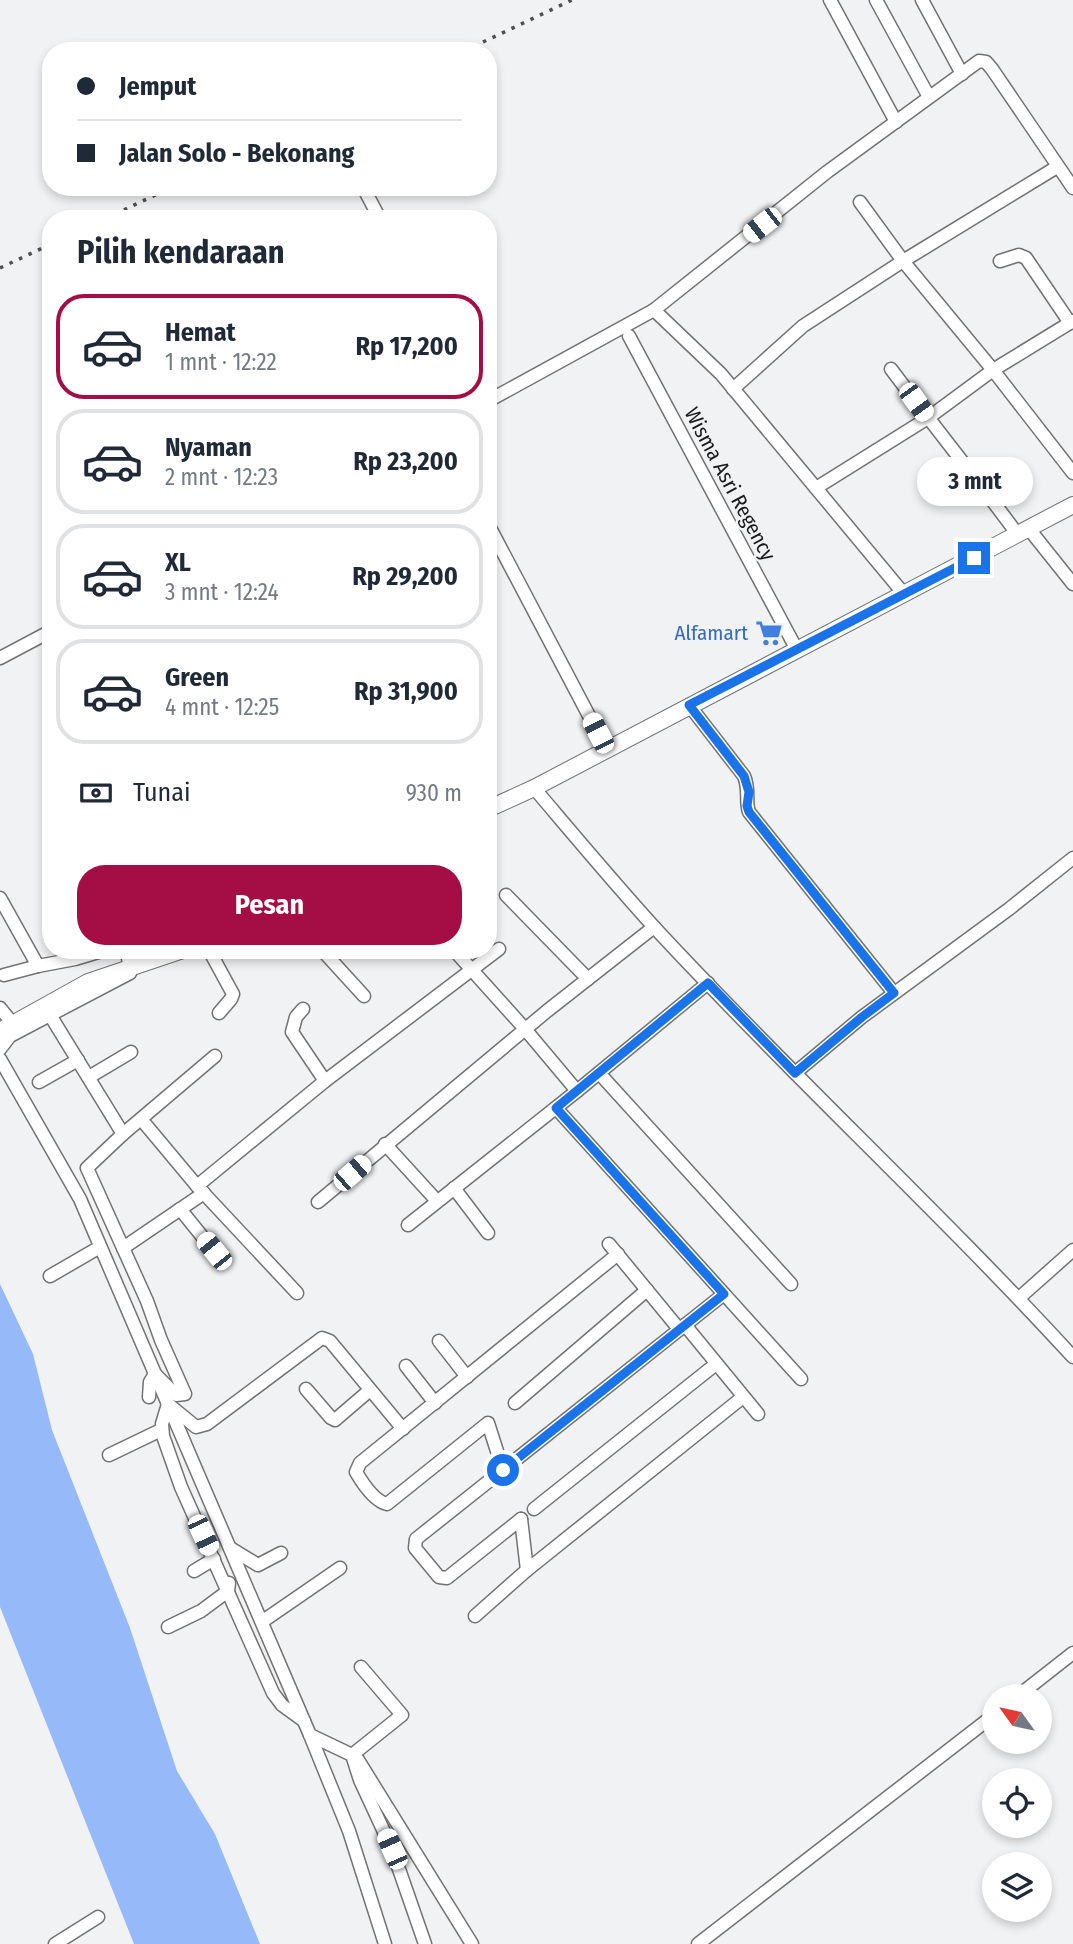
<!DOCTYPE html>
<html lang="id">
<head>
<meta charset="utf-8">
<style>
  body { margin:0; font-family:"Fira Sans Condensed",sans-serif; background:#f2f2f3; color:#1f2937; height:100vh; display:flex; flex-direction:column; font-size:26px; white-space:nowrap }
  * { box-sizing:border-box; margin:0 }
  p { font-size:23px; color:#747a83 }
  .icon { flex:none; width:38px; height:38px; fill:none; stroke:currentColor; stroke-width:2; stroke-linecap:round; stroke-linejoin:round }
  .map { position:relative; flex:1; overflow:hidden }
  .sheet { position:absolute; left:42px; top:210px; width:455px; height:749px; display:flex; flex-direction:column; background:#fff; border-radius:28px; box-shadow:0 4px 10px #0003 }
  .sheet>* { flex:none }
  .hud { position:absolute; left:42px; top:42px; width:455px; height:154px; border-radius:28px; box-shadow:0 4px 10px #0003; display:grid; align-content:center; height:154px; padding:0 35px; background:#fff }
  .needle { width:46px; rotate:303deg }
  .controls { position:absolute; left:982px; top:1684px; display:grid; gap:14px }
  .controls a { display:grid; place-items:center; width:70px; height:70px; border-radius:50%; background:#fff; box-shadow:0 4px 10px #0003; font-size:35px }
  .end { position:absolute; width:32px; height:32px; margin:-16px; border:9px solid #1a73e8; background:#fff; box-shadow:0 0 0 4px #fff }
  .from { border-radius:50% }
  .bubble { position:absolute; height:49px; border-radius:24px; background:#fff; box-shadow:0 4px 10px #0003; font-size:23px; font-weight:700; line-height:49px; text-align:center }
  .car { position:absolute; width:21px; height:42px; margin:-21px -10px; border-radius:9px; box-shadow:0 0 5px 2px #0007; background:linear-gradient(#fff 24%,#345 0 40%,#fff 0 76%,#345 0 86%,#fff 0) }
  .hud b { display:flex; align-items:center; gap:24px; height:66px; font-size:26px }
  .hud b+b { border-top:2px solid #e0e1e3 }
  .hud i { width:18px; height:18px; background:#1f2937 }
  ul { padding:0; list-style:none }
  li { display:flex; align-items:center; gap:21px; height:105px; margin:0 14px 10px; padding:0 21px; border:4px solid #e0e1e3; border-radius:28px }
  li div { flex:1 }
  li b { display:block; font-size:26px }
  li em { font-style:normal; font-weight:700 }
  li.active { border-color:#a50e45 }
  li>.icon { width:63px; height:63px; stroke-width:1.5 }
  h2 { padding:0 35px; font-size:32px; line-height:84px }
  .pay { display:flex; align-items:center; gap:18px; height:77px; padding:0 35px; font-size:26px }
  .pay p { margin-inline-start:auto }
  .button { display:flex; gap:14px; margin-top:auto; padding:14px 35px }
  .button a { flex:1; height:80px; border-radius:28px; background:#a50e45; color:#fff; font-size:28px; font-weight:700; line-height:80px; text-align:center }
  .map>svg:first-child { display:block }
</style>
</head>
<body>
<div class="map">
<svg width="1073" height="1944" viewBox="0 0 1073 1944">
  <rect width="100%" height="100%" fill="#f1f2f3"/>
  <path fill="#96b9fa" d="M 0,1284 L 33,1354 L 52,1430 L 130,1628 L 177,1771 L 215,1834 L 260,1944 L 134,1944 L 0,1607 Z"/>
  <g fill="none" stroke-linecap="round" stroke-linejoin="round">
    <defs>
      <g id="minor">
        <path d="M 830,0 L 896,122"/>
        <path d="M 876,0 L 929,97"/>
        <path d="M 922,0 L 962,74"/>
        <path d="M 363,187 L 380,219"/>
        <path d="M 860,202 L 903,261 L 993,370 L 1073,473"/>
        <path d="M 1000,261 L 1019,255 L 1026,258 L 1070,323"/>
        <path d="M 654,310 L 721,374 L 904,594"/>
        <path d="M 629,336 L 797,650"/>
        <path d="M 891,369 C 933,425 977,479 1018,535"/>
        <path d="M 733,389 L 803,326 L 903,261 L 1057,167"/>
        <path d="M 488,401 L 654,310 L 827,172 L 979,61 L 986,62 L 992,69 L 1073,188"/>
        <path d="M 816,488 L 928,418 L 993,370 L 1073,321"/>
        <path d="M 488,524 L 607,750"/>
        <path d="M 1029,529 L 1073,584"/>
        <path d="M 0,658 L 51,631"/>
        <path d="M 689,705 L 744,776 C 750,790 745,801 749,812 L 894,993"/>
        <path d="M 534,788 C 574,835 614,883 655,928 C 791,1075 938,1210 1073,1357"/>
        <path d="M 506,895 L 588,979"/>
        <path d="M 0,898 L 38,966 L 4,975"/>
        <path d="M 126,950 L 130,967"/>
        <path d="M 209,950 L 233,994 L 231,999 L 219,1013"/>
        <path d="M 322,950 L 364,996"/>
        <path d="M 454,950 L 525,1029 L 577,1091"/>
        <path d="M 38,966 L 75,959 L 105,950"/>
        <path d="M 0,1008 L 13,1024"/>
        <path d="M 303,1009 L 296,1017 L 292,1032 L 325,1081"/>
        <path d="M 50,1015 L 123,1134"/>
        <path d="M 0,1049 L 10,1036 L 130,973"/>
        <path d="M 0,1059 L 80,1199 L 310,1735 L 352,1755 L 358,1760 L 472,1944"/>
        <path d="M 599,1073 L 791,1284"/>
        <path d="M 795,1073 L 862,1017 L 1009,909 L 1073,858"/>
        <path d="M 89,1077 L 131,1052"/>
        <path d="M 39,1082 L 78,1060"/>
        <path d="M 556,1108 L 801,1379"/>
        <path d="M 141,1119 L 197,1186 L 297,1293"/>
        <path d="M 385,1144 L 437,1201"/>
        <path d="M 197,1186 L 325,1081 L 499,949"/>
        <path d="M 454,1188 L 488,1233"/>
        <path d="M 318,1202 L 547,1011 L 654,927"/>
        <path d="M 180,1209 L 214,1251"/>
        <path d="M 408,1225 L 577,1091 L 708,983"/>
        <path d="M 609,1244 L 679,1329"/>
        <path d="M 123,1248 L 204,1193"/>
        <path d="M 50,1276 L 100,1247"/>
        <path d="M 1019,1298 L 1073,1250"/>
        <path d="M 685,1325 L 758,1414"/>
        <path d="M 439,1341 L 467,1377"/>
        <path d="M 406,1366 L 435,1403"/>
        <path d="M 306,1389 L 331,1418 L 335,1420 L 370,1390"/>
        <path d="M 149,1397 L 150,1382 L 155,1374 L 176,1395 L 185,1394 L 161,1340 L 147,1301 L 87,1168 L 123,1134 L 215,1056"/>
        <path d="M 515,1403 L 647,1290"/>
        <path d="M 109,1455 L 161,1430"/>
        <path d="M 503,1470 L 488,1423 L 387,1504 C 374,1501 363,1484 356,1472 L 360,1463 L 618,1254"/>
        <path d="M 534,1509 L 716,1364"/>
        <path d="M 521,1519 L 447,1578 L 439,1577 L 415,1548 L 416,1539 L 724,1294"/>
        <path d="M 521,1519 L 527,1570"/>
        <path d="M 230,1548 L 258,1565 L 281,1553"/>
        <path d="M 194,1571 L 214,1559"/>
        <path d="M 475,1616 L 527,1570 L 743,1397"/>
        <path d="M 263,1621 L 340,1568"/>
        <path d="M 168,1627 L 201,1611 L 228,1591 L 229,1583"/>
        <path d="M 361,1667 L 402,1715 L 352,1755 L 360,1780 L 392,1849 L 425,1944"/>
        <path d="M 1018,1696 L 1073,1653"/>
        <path d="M 304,1721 L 282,1705 L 273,1693 L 181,1487 L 163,1436 L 162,1424 L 168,1404 L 196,1427 L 207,1424 L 322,1338 L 330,1341 L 403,1429"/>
        <path d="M 310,1735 L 349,1831 L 385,1944"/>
        <path d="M 55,1944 L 98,1917"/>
        <path d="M 698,1944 L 994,1715"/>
      </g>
      <g id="major">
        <path d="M 488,809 L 534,788 L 1073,505"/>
        <path d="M 0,1031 L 88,982 L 183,950"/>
      </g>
    </defs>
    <use href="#minor" stroke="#727273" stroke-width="15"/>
    <use href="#major" stroke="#727273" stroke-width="18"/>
    <use href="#minor" stroke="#fff" stroke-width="12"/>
    <use href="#major" stroke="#fff" stroke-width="16"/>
    <g stroke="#4e4f4f" stroke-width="3.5" stroke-dasharray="3.5 7" stroke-linecap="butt">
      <path d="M 464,51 L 572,0"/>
      <path d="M 105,219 L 172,187"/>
      <path d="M 0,268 L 51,244"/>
    </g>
  </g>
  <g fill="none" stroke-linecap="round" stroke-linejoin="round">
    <path stroke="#1a73e8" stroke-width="9" d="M 503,1470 L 724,1294 L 556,1108 L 708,983 L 795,1073 L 862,1017 L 894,993 L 749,812 L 747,806 L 749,792 L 744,776 L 689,705 L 974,558"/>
  </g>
  <defs>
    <symbol id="supermarket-bare" viewBox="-9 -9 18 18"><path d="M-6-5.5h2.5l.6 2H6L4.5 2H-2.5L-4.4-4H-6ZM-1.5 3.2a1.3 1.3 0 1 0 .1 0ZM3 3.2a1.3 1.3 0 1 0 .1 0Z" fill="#3f7fe0" stroke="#f1f2f3" stroke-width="2.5" paint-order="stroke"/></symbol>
  </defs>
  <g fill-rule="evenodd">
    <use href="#supermarket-bare" x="750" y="614" width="38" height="38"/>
  </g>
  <g text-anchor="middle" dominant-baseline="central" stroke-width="5" stroke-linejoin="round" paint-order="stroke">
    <g font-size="21" fill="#191a1a" stroke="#f1f2f3">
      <text transform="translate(730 484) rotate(62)">Wisma Asri Regency</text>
    </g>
    <g font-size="21" fill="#366cbe" stroke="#f1f2f3" text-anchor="end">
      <text x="748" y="633">Alfamart</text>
    </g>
  </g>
</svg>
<div class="controls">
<a><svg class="needle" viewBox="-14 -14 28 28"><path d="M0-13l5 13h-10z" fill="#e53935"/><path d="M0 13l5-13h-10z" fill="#747a83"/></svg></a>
<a><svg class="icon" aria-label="locate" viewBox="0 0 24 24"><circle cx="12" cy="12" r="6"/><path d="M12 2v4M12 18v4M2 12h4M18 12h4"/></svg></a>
<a><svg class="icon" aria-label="layers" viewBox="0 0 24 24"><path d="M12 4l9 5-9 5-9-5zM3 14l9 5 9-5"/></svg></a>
</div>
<i class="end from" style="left:503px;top:1470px"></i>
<i class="end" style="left:974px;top:558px"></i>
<div class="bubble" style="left:917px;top:457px;width:116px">3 mnt</div>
<i class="car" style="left:762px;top:225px;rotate:232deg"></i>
<i class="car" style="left:916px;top:402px;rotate:144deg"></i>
<i class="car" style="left:598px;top:733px;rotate:333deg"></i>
<i class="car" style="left:352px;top:1173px;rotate:49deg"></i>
<i class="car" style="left:214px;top:1251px;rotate:321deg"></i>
<i class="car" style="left:203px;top:1535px;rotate:155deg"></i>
<i class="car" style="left:392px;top:1849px;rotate:336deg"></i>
<div class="hud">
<b><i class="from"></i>Jemput</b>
<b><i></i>Jalan Solo - Bekonang</b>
</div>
<section class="sheet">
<h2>Pilih kendaraan</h2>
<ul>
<li class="active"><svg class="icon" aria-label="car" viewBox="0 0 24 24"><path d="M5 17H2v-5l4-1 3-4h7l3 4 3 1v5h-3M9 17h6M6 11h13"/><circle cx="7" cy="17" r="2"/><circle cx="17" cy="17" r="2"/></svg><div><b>Hemat</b><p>1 mnt · 12:22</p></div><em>Rp 17,200</em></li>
<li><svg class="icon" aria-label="car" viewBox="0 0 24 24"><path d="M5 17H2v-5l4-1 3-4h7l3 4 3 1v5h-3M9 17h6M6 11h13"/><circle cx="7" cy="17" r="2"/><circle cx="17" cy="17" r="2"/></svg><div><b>Nyaman</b><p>2 mnt · 12:23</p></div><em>Rp 23,200</em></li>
<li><svg class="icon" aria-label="car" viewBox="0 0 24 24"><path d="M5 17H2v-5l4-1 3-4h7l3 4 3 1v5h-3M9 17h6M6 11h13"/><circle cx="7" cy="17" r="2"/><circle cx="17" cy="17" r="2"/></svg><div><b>XL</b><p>3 mnt · 12:24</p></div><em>Rp 29,200</em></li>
<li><svg class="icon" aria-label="car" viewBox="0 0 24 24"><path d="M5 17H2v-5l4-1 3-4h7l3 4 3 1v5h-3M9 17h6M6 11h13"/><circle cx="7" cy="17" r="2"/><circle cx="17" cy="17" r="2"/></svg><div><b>Green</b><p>4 mnt · 12:25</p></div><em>Rp 31,900</em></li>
</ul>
<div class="pay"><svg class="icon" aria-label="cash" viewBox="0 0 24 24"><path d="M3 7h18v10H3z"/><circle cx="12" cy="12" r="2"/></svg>Tunai<p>930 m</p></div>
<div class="button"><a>Pesan</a></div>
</section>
</div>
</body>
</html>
